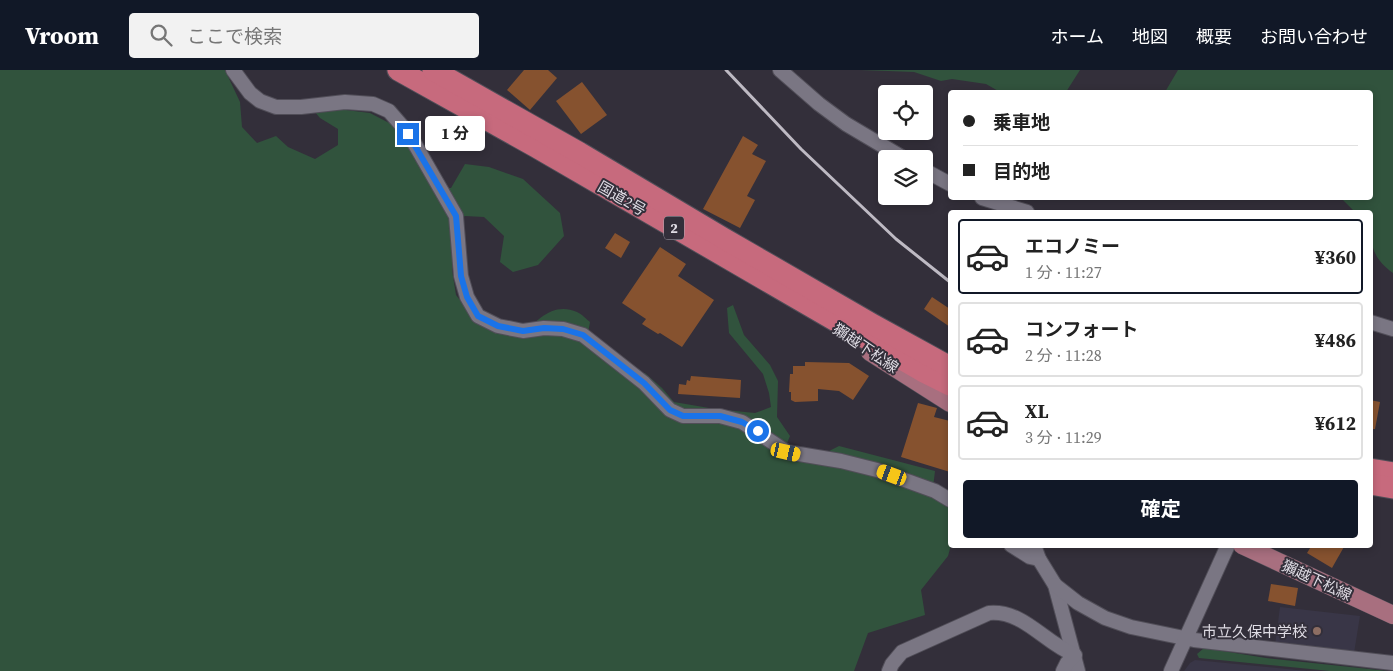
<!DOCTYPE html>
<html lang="ja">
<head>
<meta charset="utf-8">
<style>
  body { margin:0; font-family:"Source Serif 4","Noto Sans JP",serif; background:#f2f2f2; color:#222; height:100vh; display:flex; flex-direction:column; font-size:19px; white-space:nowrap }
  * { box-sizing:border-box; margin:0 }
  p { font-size:16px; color:#767676 }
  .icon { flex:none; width:28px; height:28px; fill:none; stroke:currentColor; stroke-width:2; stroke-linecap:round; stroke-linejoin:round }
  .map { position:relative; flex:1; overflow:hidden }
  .side { position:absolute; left:948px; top:140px; width:425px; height:338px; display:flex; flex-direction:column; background:#fff; border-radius:5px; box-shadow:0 2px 8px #0003 }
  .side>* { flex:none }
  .top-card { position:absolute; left:948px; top:20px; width:425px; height:110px; border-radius:5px; box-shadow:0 2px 8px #0003; display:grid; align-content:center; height:110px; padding:0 15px; background:#fff }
  .fabs { position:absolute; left:878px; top:15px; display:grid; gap:10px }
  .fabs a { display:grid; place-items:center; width:55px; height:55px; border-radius:5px; background:#fff; box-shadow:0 2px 8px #0003; font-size:25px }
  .end { position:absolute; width:22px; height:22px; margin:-11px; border:6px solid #1a73e8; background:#fff; box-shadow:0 0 0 2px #fff }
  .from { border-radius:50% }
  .bubble { position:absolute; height:35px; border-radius:5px; background:#fff; box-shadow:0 2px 8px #0003; font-size:16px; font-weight:700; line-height:35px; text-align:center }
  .car { position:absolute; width:15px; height:30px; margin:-15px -8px; border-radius:6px; box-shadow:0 0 4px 1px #0007; background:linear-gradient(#f5c518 24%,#345 0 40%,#f5c518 0 76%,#345 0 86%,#f5c518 0) }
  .top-card b { display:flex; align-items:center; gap:18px; height:48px; font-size:19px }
  .top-card b+b { border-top:1px solid #e0e0e0 }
  .top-card i { width:12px; height:12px; background:#222 }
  ul { padding:9px 0 0; list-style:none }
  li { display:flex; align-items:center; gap:15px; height:75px; margin:0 10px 8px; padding:0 5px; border:2px solid #e0e0e0; border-radius:5px }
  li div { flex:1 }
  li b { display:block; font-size:19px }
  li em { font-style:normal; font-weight:700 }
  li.on { border-color:#111827 }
  li>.icon { width:45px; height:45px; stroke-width:1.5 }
  .action { display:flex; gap:10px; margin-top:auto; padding:10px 15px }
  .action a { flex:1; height:58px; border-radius:5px; background:#111827; color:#fff; font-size:20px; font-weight:700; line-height:58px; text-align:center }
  header { display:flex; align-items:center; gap:30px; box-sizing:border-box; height:70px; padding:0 25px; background:#111827; color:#fff }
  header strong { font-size:24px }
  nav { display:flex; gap:28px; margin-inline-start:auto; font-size:18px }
  .search { width:350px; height:45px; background:#f2f2f2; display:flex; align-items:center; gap:12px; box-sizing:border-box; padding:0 18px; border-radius:5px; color:#767676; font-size:19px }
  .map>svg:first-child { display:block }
</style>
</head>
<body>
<header>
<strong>Vroom</strong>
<div class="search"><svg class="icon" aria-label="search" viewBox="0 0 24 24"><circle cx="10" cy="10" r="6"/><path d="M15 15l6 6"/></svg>ここで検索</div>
<nav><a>ホーム</a><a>地図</a><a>概要</a><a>お問い合わせ</a></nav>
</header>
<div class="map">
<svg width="1393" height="601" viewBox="0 0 1393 601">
  <rect width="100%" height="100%" fill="#332f3a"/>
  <g fill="#393647">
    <path d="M 1280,537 L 1360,546 L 1354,583 L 1275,575 Z"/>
    <path d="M 1195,590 L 1307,601 L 1184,601 L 1190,593 Z"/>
  </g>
  <g fill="#31533d">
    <path d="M 0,0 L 225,0 L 240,32 L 242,57 L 257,73 L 276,66 L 288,77 L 315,89 L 338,75 L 338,59 L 320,48 L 315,42 L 338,39 L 370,43 L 393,55 L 418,87 L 435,117 L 451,118 L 465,94 L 489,97 L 523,109 L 560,143 L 564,166 L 538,195 L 513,202 L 500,192 L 504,166 L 484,147 L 465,146 L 453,155 L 455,179 L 452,200 L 456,225 L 477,252 L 501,264 L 523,265 C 537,249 554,232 577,242 C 582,244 586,249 590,252 L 586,274 L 607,293 L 629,306 L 645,303 L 662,318 L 674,332 L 715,339 L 755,343 L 771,337 L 769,323 L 763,304 L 729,263 L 727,238 L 733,235 L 744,265 L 770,295 L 778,311 L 777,347 L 790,366 L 783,383 L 813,389 L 839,376 L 935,401 L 932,426 L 950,439 L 951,475 L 948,486 L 921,520 L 925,545 L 868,563 L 854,601 L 0,601 Z"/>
    <path d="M 860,0 L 1080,0 L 1066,22 L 1000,22 L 986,14 L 952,9 L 941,11 L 914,2 Z"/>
    <path d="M 1178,0 L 1393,0 L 1393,203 C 1369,186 1370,169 1370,142 L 1355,142 L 1341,128 L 1370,128 L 1370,22 L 1165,22 Z"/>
    <path d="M 1204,578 L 1266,588 L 1388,601 L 1330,601 L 1199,588 L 1197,584 Z"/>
  </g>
  <g fill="#86522f">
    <path d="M 524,0 L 548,0 L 557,8 L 530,40 L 507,20 Z"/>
    <path d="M 582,12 L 607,45 L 581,64 L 556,31 Z"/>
    <path d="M 743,66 L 758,75 L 752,84 L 766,91 L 747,126 L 755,130 L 740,158 L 703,139 Z"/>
    <path d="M 615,163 L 630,172 L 621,188 L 605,178 Z"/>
    <path d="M 660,177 L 686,194 L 678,206 L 714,230 L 682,277 L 660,263 L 658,264 L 642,254 L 646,249 L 622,233 Z"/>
    <path d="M 932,227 L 950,239 L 950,257 L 924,239 Z"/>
    <path d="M 805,292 L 849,293 L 869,306 L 853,330 L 839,321 L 818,319 L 818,331 L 795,332 L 791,330 L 791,322 L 789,322 L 790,304 L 793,304 L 793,296 L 805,296 Z"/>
    <path d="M 691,306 L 741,310 L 740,328 L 678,324 L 679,314 L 686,315 L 687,310 L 690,311 Z"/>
    <path d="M 1370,330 L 1380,332 L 1375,359 L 1370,359 Z"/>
    <path d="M 918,333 L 937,338 L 934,347 L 950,351 L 950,402 L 901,387 Z"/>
    <path d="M 1312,475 L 1345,475 L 1332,498 L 1307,483 Z"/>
    <path d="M 1271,514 L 1298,518 L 1295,536 L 1268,531 Z"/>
  </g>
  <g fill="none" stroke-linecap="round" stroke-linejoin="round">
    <defs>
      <g id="minor">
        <path d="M 233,0 L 250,23 L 260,31 L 276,37 L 301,37 L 345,32 L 373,34 L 389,41 L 409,64 L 456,146 L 461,206 L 467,227 L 478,246 L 498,256 L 523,261 L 544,258 L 563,259 L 583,265 L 644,313 L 670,340 L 683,346 L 720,346 L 742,352 L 787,382 L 841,391 L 877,400 L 935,421 L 950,430"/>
        <path d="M 780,0 L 819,34 L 846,54 L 905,89"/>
        <path d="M 924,100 L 950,114"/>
        <path d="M 982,128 L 1027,142"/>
        <path d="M 1370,252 L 1393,259"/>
        <path d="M 1011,475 L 1030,487 L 1039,489"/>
        <path d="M 1034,475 L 1039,489 L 1055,515 L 1078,601"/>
        <path d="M 1055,515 L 1078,533 L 1105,548 L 1131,557 L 1194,570 L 1393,593"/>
        <path d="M 889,601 L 892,594 L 902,582 L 989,543 C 1024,540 1044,573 1075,585 L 1067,593 L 1063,601"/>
        <path d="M 1171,601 L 1228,475"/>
      </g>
      <g id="major">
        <path d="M 870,282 L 950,333"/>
        <path d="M 1242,475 L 1393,545"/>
      </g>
      <g id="highway">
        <path d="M 398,0 L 536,77 L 922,301 L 950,315"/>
        <path d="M 433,0 L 580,83 L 723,168 L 872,254 L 950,297"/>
        <path d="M 1370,399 L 1393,403"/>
        <path d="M 1370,414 L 1393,418"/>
      </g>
    </defs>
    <use href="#minor" stroke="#514e58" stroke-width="16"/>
    <use href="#major" stroke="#514e58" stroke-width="19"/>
    <use href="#highway" stroke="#514e58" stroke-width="23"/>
    <use href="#minor" stroke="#7a7683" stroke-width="14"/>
    <use href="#major" stroke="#a86f7f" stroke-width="18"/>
    <use href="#highway" stroke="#c76a7d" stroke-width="21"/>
    <path stroke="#bebac3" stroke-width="3" d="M 726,0 L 801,79 L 896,169 L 950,212"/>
  </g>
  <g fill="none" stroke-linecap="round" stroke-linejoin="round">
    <path stroke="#1a73e8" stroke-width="6" d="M 408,64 L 456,146 L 461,206 L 467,227 L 478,246 L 498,256 L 523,261 L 544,258 L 563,259 L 583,265 L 644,313 L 670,340 L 683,346 L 720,346 L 742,352 L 758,361"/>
  </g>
  <circle fill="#8d6e63" stroke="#332f3a" stroke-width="2" cx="1317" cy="561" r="5"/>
  <g text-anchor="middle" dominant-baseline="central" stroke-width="4" stroke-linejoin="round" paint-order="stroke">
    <rect fill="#332f3a" stroke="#aba8b1" stroke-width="1" x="664" y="146.5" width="20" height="23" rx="4"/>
    <g font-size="14" font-weight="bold" fill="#dfdce4">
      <text x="674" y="158">2</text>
    </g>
    <g font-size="15" fill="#dfdce4" stroke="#332f3a">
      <text transform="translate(622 128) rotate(30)">国道2号</text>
      <text transform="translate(866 278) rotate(34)">獺越下松線</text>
      <text transform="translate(1317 510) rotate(25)">獺越下松線</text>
    </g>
    <g font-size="15" fill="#dfdce4" stroke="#332f3a" text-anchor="end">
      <text x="1307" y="561">市立久保中学校</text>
    </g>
  </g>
</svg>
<div class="fabs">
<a><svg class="icon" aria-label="locate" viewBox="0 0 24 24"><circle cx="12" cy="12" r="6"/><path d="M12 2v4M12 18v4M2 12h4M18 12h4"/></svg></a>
<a><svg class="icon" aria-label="layers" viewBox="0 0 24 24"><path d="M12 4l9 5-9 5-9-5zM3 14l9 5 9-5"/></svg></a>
</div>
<i class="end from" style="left:758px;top:361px"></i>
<i class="end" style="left:408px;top:64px"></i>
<div class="bubble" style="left:425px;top:46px;width:60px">1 分</div>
<i class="car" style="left:786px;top:382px;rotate:103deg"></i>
<i class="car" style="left:892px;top:405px;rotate:290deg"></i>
<div class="top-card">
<b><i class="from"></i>乗車地</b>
<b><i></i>目的地</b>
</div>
<section class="side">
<ul>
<li class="on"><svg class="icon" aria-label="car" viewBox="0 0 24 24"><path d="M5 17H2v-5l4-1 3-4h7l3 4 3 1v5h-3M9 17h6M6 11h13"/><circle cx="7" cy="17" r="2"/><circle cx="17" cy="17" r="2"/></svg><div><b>エコノミー</b><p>1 分 · 11:27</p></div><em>¥360</em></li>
<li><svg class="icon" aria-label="car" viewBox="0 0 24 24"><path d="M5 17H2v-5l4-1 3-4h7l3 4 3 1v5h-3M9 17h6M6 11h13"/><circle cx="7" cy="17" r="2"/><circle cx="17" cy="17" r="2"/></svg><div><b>コンフォート</b><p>2 分 · 11:28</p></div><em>¥486</em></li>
<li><svg class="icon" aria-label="car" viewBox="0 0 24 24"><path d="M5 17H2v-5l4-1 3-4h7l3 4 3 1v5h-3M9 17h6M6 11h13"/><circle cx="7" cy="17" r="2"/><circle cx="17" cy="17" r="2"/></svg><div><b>XL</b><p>3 分 · 11:29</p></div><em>¥612</em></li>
</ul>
<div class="action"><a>確定</a></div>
</section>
</div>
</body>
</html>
